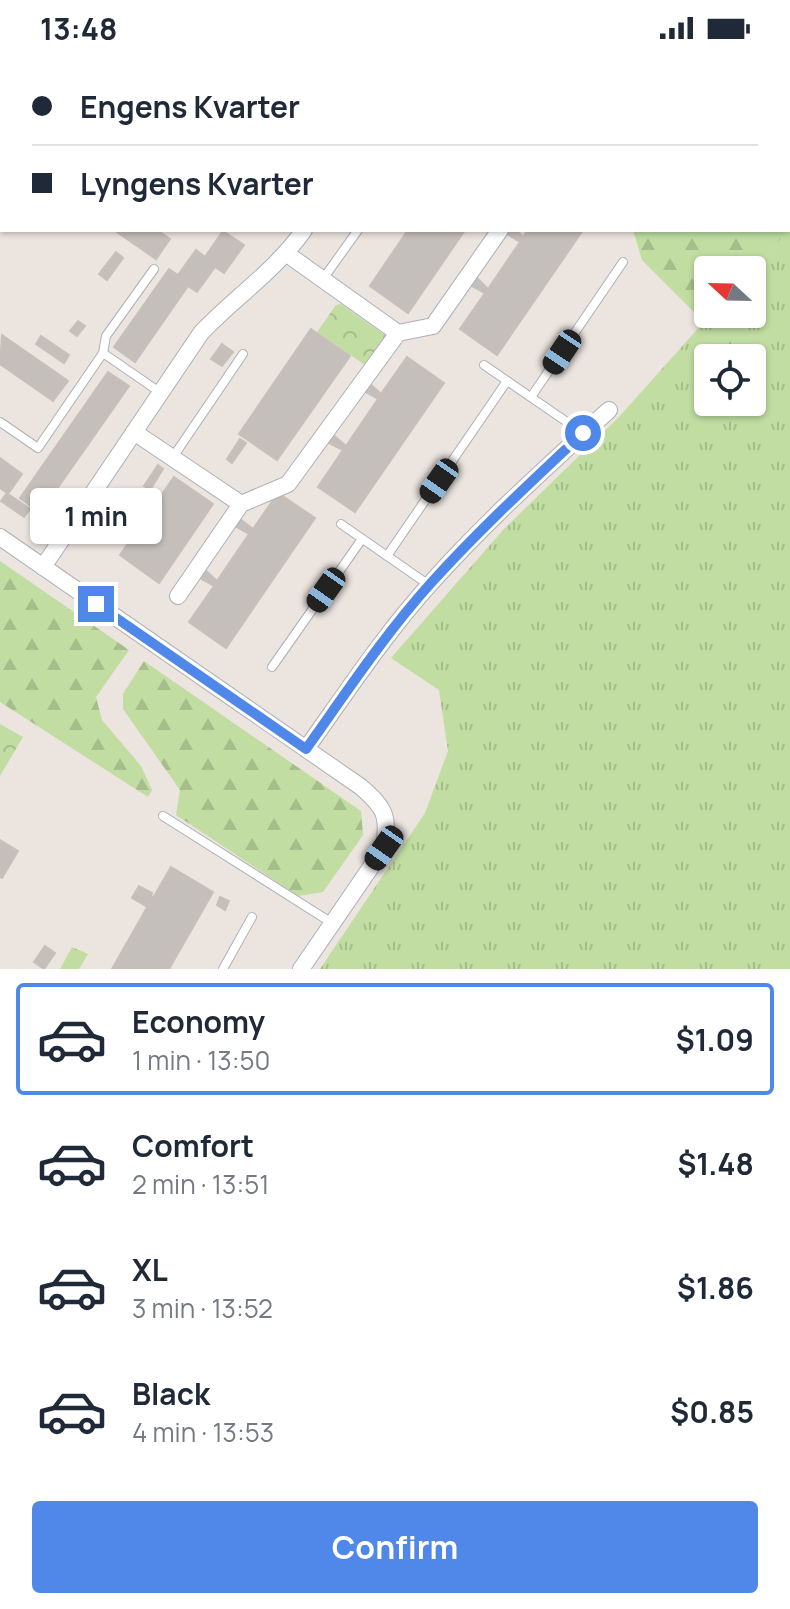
<!DOCTYPE html>
<html lang="en">
<head>
<meta charset="utf-8">
<style>
  body { margin:0; font-family:Manrope,sans-serif; background:#f6f6f7; color:#1f2937; height:100vh; display:flex; flex-direction:column; font-size:30px; white-space:nowrap }
  * { box-sizing:border-box; margin:0 }
  p { font-size:26px; color:#747a83 }
  .icon { flex:none; width:44px; height:44px; fill:none; stroke:currentColor; stroke-width:2; stroke-linecap:round; stroke-linejoin:round }
  .map { position:relative; height:913px; overflow:hidden }
  .sheet { display:flex; flex-direction:column; background:#fff; flex:1 }
  .sheet>* { flex:none }
  .hud { position:absolute; left:0px; top:0px; width:790px; height:176px; box-shadow:0 2px 6px #0004; display:grid; align-content:center; height:176px; padding:0 32px; background:#fff }
  .needle { width:52px; rotate:292deg }
  .buttons { position:absolute; left:694px; top:200px; display:grid; gap:16px }
  .buttons a { display:grid; place-items:center; width:72px; height:72px; border-radius:8px; background:#fff; box-shadow:0 2px 6px #0004; font-size:40px }
  .end { position:absolute; width:36px; height:36px; margin:-18px; border:10px solid #5088e9; background:#fff; box-shadow:0 0 0 4px #fff }
  .from { border-radius:50% }
  .bubble { position:absolute; height:56px; border-radius:8px; background:#fff; box-shadow:0 2px 6px #0004; font-size:26px; font-weight:700; line-height:56px; text-align:center }
  .car { position:absolute; width:24px; height:48px; margin:-24px -12px; border-radius:10px; box-shadow:0 0 6px 2px #0007; background:linear-gradient(#222 24%,#8ab4d8 0 40%,#222 0 76%,#8ab4d8 0 86%,#222 0) }
  .hud b { display:flex; align-items:center; gap:28px; height:76px; font-size:30px }
  .hud b+b { border-top:2px solid #e0e1e3 }
  .hud i { width:20px; height:20px; background:#1f2937 }
  ul { padding:14px 0 0; list-style:none }
  li { display:flex; align-items:center; gap:24px; height:112px; margin:0 16px 12px; padding:0 16px; border:4px solid transparent; border-radius:8px }
  li div { flex:1 }
  li b { display:block; font-size:30px }
  li em { font-style:normal; font-weight:700 }
  li.active { border-color:#5088e9 }
  li>.icon { width:72px; height:72px; stroke-width:1.5 }
  .button { display:flex; gap:16px; margin-top:auto; padding:16px 32px }
  .button a { flex:1; height:92px; border-radius:8px; background:#5088e9; color:#fff; font-size:32px; font-weight:700; line-height:92px; text-align:center }
  .status { display:flex; justify-content:space-between; align-items:center; height:56px; padding:0 40px; background:#fff; direction:ltr }
  .status svg { height:22px; fill:currentColor }
  .map>svg:first-child { display:block }
</style>
</head>
<body>
<div class="status"><b>13:48</b><svg viewBox="0 0 49 12"><path d="M0 12V9h3v3zM5 12V6h3v6zM10 12V3h3v9zM15 12V0h3v12zM26 1h20v11H26zM47 4h2v5h-2z"/></svg></div>
<div class="map">
<svg width="790" height="913" viewBox="0 0 790 913">
  <defs>
    <pattern id="grass-tufts" width="24" height="20" patternUnits="userSpaceOnUse" patternTransform="scale(2)"><rect width="24" height="20" fill="#c1dda1"/><path d="M3 7l-1-3M5 7V3M7 7l1-3M15 17l-1-3M17 17v-4M19 17l1-3" fill="none" stroke="#a6be8b"/></pattern>
    <pattern id="forest-firs" width="22" height="20" patternUnits="userSpaceOnUse" patternTransform="scale(2)"><rect width="22" height="20" fill="#c1dda1"/><path d="M5 1l3.5 6h-7zM16 11l3.5 6h-7z" fill="#a6be8b"/></pattern>
    <pattern id="park-crowns" width="20" height="18" patternUnits="userSpaceOnUse" patternTransform="scale(2)"><rect width="20" height="18" fill="#c1dda1"/><path d="M2 6a3 3 0 1 1 6 0M12 15a3 3 0 1 1 6 0" fill="none" stroke="#a6be8b"/></pattern>
  </defs>
  <rect width="100%" height="100%" fill="#ece4df"/>
  <g fill="url(#grass-tufts)" fill-rule="evenodd">
    <path d="M 709,0 L 790,0 L 790,57 L 788,2 Z"/>
    <path d="M 790,173 L 790,913 L 320,913 L 425,757 L 448,695 L 439,634 L 391,602 L 504,473 L 619,361 L 711,258 L 752,258 L 752,214 ZM 708,302 L 752,302 L 752,346 L 708,346 Z"/>
  </g>
  <g fill="url(#forest-firs)">
    <path d="M 788,56 L 790,173 L 752,214 L 708,214 L 708,258 L 711,258 L 704,266 L 642,204 L 633,174 L 788,174 Z"/>
    <path d="M 0,505 L 129,594 L 96,641 L 102,664 L 141,710 L 152,734 L 148,741 L 0,646 Z"/>
    <path d="M 144,605 L 361,755 L 363,779 L 323,836 L 298,840 L 176,759 L 180,734 L 123,653 L 123,638 Z"/>
  </g>
  <g fill="url(#park-crowns)">
    <path d="M 341,248 L 386,280 L 365,309 L 317,276 L 336,249 Z"/>
    <path d="M 0,668 L 23,681 L 0,720 Z"/>
    <path d="M 72,891 L 88,898 L 79,913 L 60,913 Z"/>
  </g>
  <g fill="#c5bfbb" stroke="#c7c0b9" stroke-width="2">
    <path d="M 241,0 L 280,0 L 282,2 L 242,2 Z"/>
    <path d="M 0,3 L 2,5 L 0,38 Z"/>
    <path d="M 114,174 L 157,174 L 170,183 L 156,203 Z"/>
    <path d="M 408,174 L 465,174 L 408,257 L 370,230 Z"/>
    <path d="M 510,174 L 516,174 L 523,181 L 528,174 L 583,174 L 497,299 L 460,273 L 485,237 L 470,229 L 476,221 L 488,233 L 520,186 L 507,178 Z"/>
    <path d="M 223,175 L 244,189 L 224,217 L 215,211 L 197,236 L 188,230 L 135,306 L 114,291 L 169,213 L 178,219 L 196,194 L 205,201 Z"/>
    <path d="M 116,196 L 123,202 L 107,224 L 99,218 Z"/>
    <path d="M 78,265 L 85,270 L 77,280 L 70,275 Z"/>
    <path d="M 311,273 L 350,300 L 277,404 L 239,378 Z"/>
    <path d="M 2,279 L 68,325 L 53,345 L 0,308 Z"/>
    <path d="M 41,280 L 69,299 L 64,307 L 36,288 Z"/>
    <path d="M 222,288 L 233,296 L 222,310 L 211,303 Z"/>
    <path d="M 407,301 L 444,327 L 355,456 L 318,431 L 343,394 L 327,386 L 332,378 L 346,390 L 378,343 L 364,335 L 369,327 L 381,338 Z"/>
    <path d="M 108,316 L 129,330 L 40,457 L 20,442 Z"/>
    <path d="M 240,383 L 246,387 L 232,407 L 227,403 Z"/>
    <path d="M 0,402 L 22,418 L 8,438 L 30,453 L 24,461 L 1,445 L 7,437 L 0,432 Z"/>
    <path d="M 158,409 L 163,413 L 150,434 L 144,430 Z"/>
    <path d="M 174,421 L 213,448 L 159,527 L 120,499 Z"/>
    <path d="M 278,437 L 315,462 L 226,592 L 189,566 L 214,530 L 198,521 L 204,513 L 217,525 L 249,478 L 235,470 L 240,463 L 253,473 Z"/>
    <path d="M 0,784 L 18,795 L 2,822 L 0,821 Z"/>
    <path d="M 171,811 L 213,836 L 169,913 L 112,913 L 149,848 L 147,847 L 146,850 L 132,842 L 139,830 L 152,837 L 151,840 L 153,842 Z"/>
    <path d="M 220,841 L 229,845 L 225,854 L 217,849 Z"/>
    <path d="M 45,890 L 55,897 L 44,913 L 34,906 Z"/>
  </g>
  <g fill="none" stroke-linecap="round" stroke-linejoin="round">
    <defs>
      <g id="service">
        <path d="M 323,223 L 358,174"/>
        <path d="M 103,297 L 106,280 L 154,213"/>
        <path d="M 484,309 L 583,377"/>
        <path d="M 531,341 L 623,206"/>
        <path d="M 0,366 L 38,392 L 103,297 L 161,337"/>
        <path d="M 173,401 L 243,298"/>
        <path d="M 341,468 L 429,529"/>
        <path d="M 387,500 L 507,325"/>
        <path d="M 272,611 L 362,483"/>
        <path d="M 163,760 L 332,867"/>
        <path d="M 223,913 L 252,861"/>
      </g>
      <g id="minor">
        <path d="M 359,0 L 362,2"/>
        <path d="M 319,2 L 320,0"/>
        <path d="M 287,198 L 398,277"/>
        <path d="M 134,376 L 241,448"/>
        <path d="M 0,481 L 361,731 C 385,752 389,759 384,792 L 301,913"/>
        <path d="M 43,511 L 201,277 C 234,242 276,214 304,174"/>
        <path d="M 178,540 L 241,448 L 288,428 L 398,277 L 433,270 L 500,174"/>
        <path d="M 306,693 C 346,637 384,579 430,528 C 486,465 548,410 609,354"/>
      </g>
    </defs>
    <use href="#service" stroke="#acb0b7" stroke-width="10"/>
    <use href="#minor" stroke="#acb0b7" stroke-width="18"/>
    <use href="#service" stroke="#fff" stroke-width="8"/>
    <use href="#minor" stroke="#fff" stroke-width="16"/>
  </g>
  <g fill="none" stroke-linecap="round" stroke-linejoin="round">
    <path stroke="#5088e9" stroke-width="10" d="M 96,548 L 306,693 C 346,637 385,578 431,527 C 479,474 531,426 583,377"/>
  </g>
</svg>
<div class="buttons">
<a><svg class="needle" viewBox="-14 -14 28 28"><path d="M0-13l5 13h-10z" fill="#e53935"/><path d="M0 13l5-13h-10z" fill="#747a83"/></svg></a>
<a><svg class="icon" aria-label="locate" viewBox="0 0 24 24"><circle cx="12" cy="12" r="6"/><path d="M12 2v4M12 18v4M2 12h4M18 12h4"/></svg></a>
</div>
<i class="end from" style="left:583px;top:377px"></i>
<i class="end" style="left:96px;top:548px"></i>
<div class="bubble" style="left:30px;top:432px;width:132px">1 min</div>
<i class="car" style="left:562px;top:296px;rotate:214deg"></i>
<i class="car" style="left:439px;top:425px;rotate:215deg"></i>
<i class="car" style="left:326px;top:534px;rotate:215deg"></i>
<i class="car" style="left:384px;top:792px;rotate:215deg"></i>
<div class="hud">
<b><i class="from"></i>Engens Kvarter</b>
<b><i></i>Lyngens Kvarter</b>
</div>
</div>
<section class="sheet">
<ul>
<li class="active"><svg class="icon" aria-label="car" viewBox="0 0 24 24"><path d="M5 17H2v-5l4-1 3-4h7l3 4 3 1v5h-3M9 17h6M6 11h13"/><circle cx="7" cy="17" r="2"/><circle cx="17" cy="17" r="2"/></svg><div><b>Economy</b><p>1 min · 13:50</p></div><em>$1.09</em></li>
<li><svg class="icon" aria-label="car" viewBox="0 0 24 24"><path d="M5 17H2v-5l4-1 3-4h7l3 4 3 1v5h-3M9 17h6M6 11h13"/><circle cx="7" cy="17" r="2"/><circle cx="17" cy="17" r="2"/></svg><div><b>Comfort</b><p>2 min · 13:51</p></div><em>$1.48</em></li>
<li><svg class="icon" aria-label="car" viewBox="0 0 24 24"><path d="M5 17H2v-5l4-1 3-4h7l3 4 3 1v5h-3M9 17h6M6 11h13"/><circle cx="7" cy="17" r="2"/><circle cx="17" cy="17" r="2"/></svg><div><b>XL</b><p>3 min · 13:52</p></div><em>$1.86</em></li>
<li><svg class="icon" aria-label="car" viewBox="0 0 24 24"><path d="M5 17H2v-5l4-1 3-4h7l3 4 3 1v5h-3M9 17h6M6 11h13"/><circle cx="7" cy="17" r="2"/><circle cx="17" cy="17" r="2"/></svg><div><b>Black</b><p>4 min · 13:53</p></div><em>$0.85</em></li>
</ul>
<div class="button"><a>Confirm</a></div>
</section>
</body>
</html>
